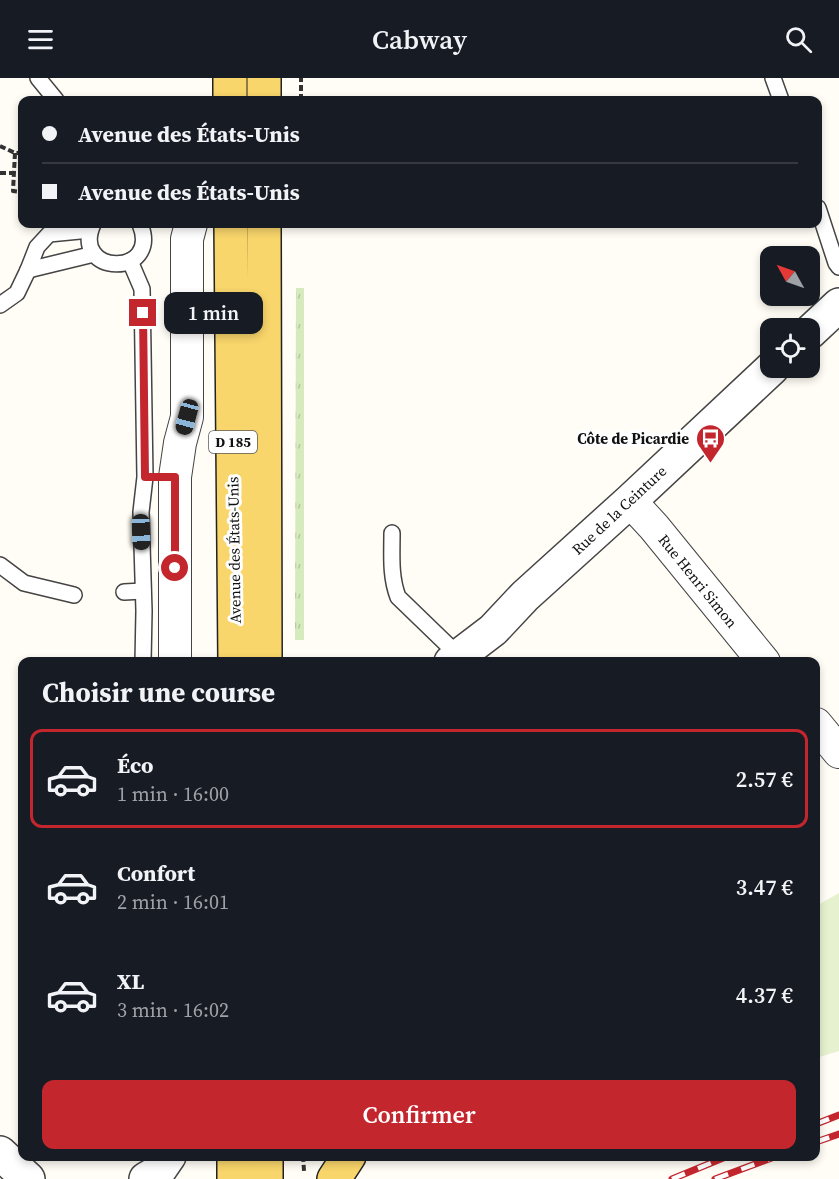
<!DOCTYPE html>
<html lang="fr">
<head>
<meta charset="utf-8">
<style>
  body { margin:0; font-family:"Source Serif 4",serif; background:#242831; color:#f1f3f6; height:100vh; display:flex; flex-direction:column; font-size:22px; white-space:nowrap }
  * { box-sizing:border-box; margin:0 }
  p { font-size:20px; color:#9ea1a6 }
  .icon { flex:none; width:33px; height:33px; fill:none; stroke:currentColor; stroke-width:2; stroke-linecap:round; stroke-linejoin:round }
  .map { position:relative; flex:1; overflow:hidden }
  .side { position:absolute; left:18px; top:579px; width:802px; height:504px; display:flex; flex-direction:column; background:#171b24; border-radius:12px; box-shadow:0 3px 9px #0003 }
  .side>* { flex:none }
  .hud { position:absolute; left:18px; top:18px; width:804px; height:132px; border-radius:12px; box-shadow:0 3px 9px #0003; display:grid; align-content:center; height:132px; padding:0 24px; background:#171b24 }
  .needle { width:39px; rotate:310deg }
  .buttons { position:absolute; left:760px; top:168px; display:grid; gap:12px }
  .buttons a { display:grid; place-items:center; width:60px; height:60px; border-radius:12px; background:#171b24; box-shadow:0 3px 9px #0003; font-size:30px }
  .end { position:absolute; width:27px; height:27px; margin:-14px; border:8px solid #c4262e; background:#fff; box-shadow:0 0 0 3px #fff }
  .from { border-radius:50% }
  .bubble { position:absolute; height:42px; border-radius:12px; background:#171b24; box-shadow:0 3px 9px #0003; font-size:20px; font-weight:600; line-height:42px; text-align:center }
  .car { position:absolute; width:18px; height:36px; margin:-18px -9px; border-radius:8px; box-shadow:0 0 4px 2px #0007; background:linear-gradient(#222 24%,#8ab4d8 0 40%,#222 0 76%,#8ab4d8 0 86%,#222 0) }
  .hud b { display:flex; align-items:center; gap:21px; height:57px; font-size:22px }
  .hud b+b { border-top:2px solid #363941 }
  .hud i { width:15px; height:15px; background:#f1f3f6 }
  ul { padding:0; list-style:none }
  li { display:flex; align-items:center; gap:18px; height:99px; margin:0 12px 9px; padding:0 12px; border:3px solid transparent; border-radius:12px }
  li div { flex:1 }
  li b { display:block; font-size:22px }
  li em { font-style:normal; font-weight:600 }
  li.current { border-color:#c4262e }
  li>.icon { width:54px; height:54px; stroke-width:1.5 }
  h2 { padding:0 24px; font-size:27px; line-height:72px }
  .button { display:flex; gap:12px; margin-top:auto; padding:12px 24px }
  .button a { flex:1; height:69px; border-radius:12px; background:#c4262e; color:#fff; font-size:24px; font-weight:600; line-height:69px; text-align:center }
  header { display:flex; justify-content:space-between; align-items:center; height:78px; padding:0 24px; background:#171b24; font-size:27px; font-weight:600 }
  .map>svg:first-child { display:block }
</style>
</head>
<body>
<header><svg class="icon" aria-label="menu" viewBox="0 0 24 24"><path d="M4 6h16M4 12h16M4 18h16"/></svg>Cabway<svg class="icon" aria-label="search" viewBox="0 0 24 24"><circle cx="10" cy="10" r="6"/><path d="M15 15l6 6"/></svg></header>
<div class="map">
<svg width="839" height="1101" viewBox="0 0 839 1101">
  <defs>
    <pattern id="grass-tufts" width="24" height="20" patternUnits="userSpaceOnUse" patternTransform="scale(1.5)"><rect width="24" height="20" fill="#d5ebbd"/><path d="M3 7l-1-3M5 7V3M7 7l1-3M15 17l-1-3M17 17v-4M19 17l1-3" fill="none" stroke="#b6c8a1"/></pattern>
  </defs>
  <rect width="100%" height="100%" fill="#fffdf5"/>
  <path fill="url(#grass-tufts)" d="M 296,210 L 304,210 L 304,562 L 295,562 Z"/>
  <path fill="#e6f2cf" d="M 839,815 L 839,973 L 816,980 L 816,828 Z"/>
  <g fill="none" stroke-linecap="round" stroke-linejoin="round">
    <defs>
      <g id="service">
        <path d="M 38,0 L 56,22"/>
        <path d="M 773,0 L 781,22"/>
        <path d="M 818,130 L 836,185 L 839,189"/>
        <path d="M 93,146 C 70,198 162,200 140,146"/>
        <path d="M 130,183 L 142,211 L 145,399 L 141,434 L 144,533 L 143,584"/>
        <path d="M 28,192 L 94,176"/>
        <path d="M 0,227 L 17,215 L 28,192 L 37,169 L 49,156 L 90,152"/>
        <path d="M 392,455 C 392,477 390,498 398,519 L 458,577"/>
        <path d="M 0,487 L 24,505 L 74,517"/>
        <path d="M 124,514 L 143,513"/>
      </g>
      <g id="minor">
        <path d="M 630,423 L 654,449 L 764,584"/>
        <path d="M 175,584 L 175,399 L 180,365 L 187,339 L 187,161 L 191,146"/>
        <path d="M 816,646 L 839,674"/>
      </g>
      <g id="tertiary">
        <path d="M 810,254 L 839,227"/>
        <path d="M 451,584 L 493,552 L 525,518 L 630,423 L 772,290"/>
        <path d="M 0,1075 L 28,1101"/>
        <path d="M 146,1101 L 158,1094 L 169,1078"/>
      </g>
      <g id="primary">
        <path d="M 230,22 L 230,0"/>
        <path d="M 264,22 L 264,0"/>
        <path d="M 231,146 L 235,584"/>
        <path d="M 264,146 L 265,584"/>
        <path d="M 266,1078 L 266,1101"/>
        <path d="M 234,1101 L 234,1078"/>
        <path d="M 334,1101 L 349,1078"/>
      </g>
    </defs>
    <use href="#service" stroke="#444" stroke-width="18"/>
    <use href="#minor" stroke="#444" stroke-width="34"/>
    <use href="#tertiary" stroke="#444" stroke-width="36"/>
    <use href="#primary" stroke="#222" stroke-width="36"/>
    <g stroke="#333" stroke-width="4" stroke-dasharray="6 3" stroke-linecap="butt">
      <path d="M 301,22 L 301,0"/>
      <path d="M 0,68 L 15,75 L 22,75"/>
      <path d="M 15,75 L 13,113 L 22,114"/>
      <path d="M 0,95 L 14,95"/>
      <path d="M 303,1078 L 304,1093"/>
    </g>
    <use href="#service" stroke="#fff" stroke-width="15"/>
    <use href="#minor" stroke="#fff" stroke-width="32"/>
    <use href="#tertiary" stroke="#fff" stroke-width="33"/>
    <use href="#primary" stroke="#f9d66b" stroke-width="33"/>
    <defs>
      <g id="rail">
        <path d="M 816,1046 L 839,1037"/>
        <path d="M 816,1064 L 839,1056"/>
        <path d="M 672,1101 L 728,1078"/>
        <path d="M 715,1101 L 777,1078"/>
      </g>
    </defs>
    <use href="#rail" stroke="#c4262e" stroke-width="7"/>
    <use href="#rail" stroke="#fff" stroke-width="4.5" stroke-dasharray="14" stroke-linecap="butt"/>
  </g>
  <g fill="none" stroke-linecap="round" stroke-linejoin="round">
    <path stroke="#c4262e" stroke-width="8" d="M 143,235 L 145,399 L 175,399 L 175,490"/>
  </g>
  <defs>
    <symbol id="bus-pin" viewBox="-11 -11 22 30"><path d="M0 17L-7.5 6A9.5 9.5 0 1 1 7.5 6Z" fill="#c4262e" stroke="#fff"/><path d="M-5-6H5V4H4V6H2V4H-2V6H-4V4H-5ZM-3.5-4V0h7V-4ZM-3.5 1.2v1.5H-2V1.2ZM2 1.2v1.5H3.5V1.2Z" fill="#fff"/></symbol>
  </defs>
  <g fill-rule="evenodd">
    <use href="#bus-pin" x="694" y="344" width="33" height="45"/>
  </g>
  <g text-anchor="middle" dominant-baseline="central" stroke-width="6" stroke-linejoin="round" paint-order="stroke">
    <rect fill="#fff" stroke="#585858" stroke-width="1.5" x="209" y="353" width="48" height="22" rx="4.5"/>
    <g font-size="14" font-weight="bold" fill="#111">
      <text x="233" y="364">D 185</text>
    </g>
    <g font-size="15" font-weight="bold" fill="#111" stroke="#fff" text-anchor="end">
      <text x="689" y="360">Côte de Picardie</text>
    </g>
    <g font-size="15" fill="#111" stroke="#fff">
      <text transform="translate(619 432) rotate(-43)">Rue de la Ceinture</text>
      <text transform="translate(234 472) rotate(-91)">Avenue des États-Unis</text>
      <text transform="translate(698 503) rotate(51)">Rue Henri Simon</text>
    </g>
  </g>
</svg>
<div class="buttons">
<a><svg class="needle" viewBox="-14 -14 28 28"><path d="M0-13l5 13h-10z" fill="#e53935"/><path d="M0 13l5-13h-10z" fill="#9ea1a6"/></svg></a>
<a><svg class="icon" aria-label="locate" viewBox="0 0 24 24"><circle cx="12" cy="12" r="6"/><path d="M12 2v4M12 18v4M2 12h4M18 12h4"/></svg></a>
</div>
<i class="end from" style="left:175px;top:490px"></i>
<i class="end" style="left:143px;top:235px"></i>
<div class="bubble" style="left:164px;top:214px;width:99px">1 min</div>
<i class="car" style="left:187px;top:339px;rotate:195deg"></i>
<i class="car" style="left:141px;top:454px;rotate:178deg"></i>
<div class="hud">
<b><i class="from"></i>Avenue des États-Unis</b>
<b><i></i>Avenue des États-Unis</b>
</div>
<section class="side">
<h2>Choisir une course</h2>
<ul>
<li class="current"><svg class="icon" aria-label="car" viewBox="0 0 24 24"><path d="M5 17H2v-5l4-1 3-4h7l3 4 3 1v5h-3M9 17h6M6 11h13"/><circle cx="7" cy="17" r="2"/><circle cx="17" cy="17" r="2"/></svg><div><b>Éco</b><p>1 min · 16:00</p></div><em>2.57 €</em></li>
<li><svg class="icon" aria-label="car" viewBox="0 0 24 24"><path d="M5 17H2v-5l4-1 3-4h7l3 4 3 1v5h-3M9 17h6M6 11h13"/><circle cx="7" cy="17" r="2"/><circle cx="17" cy="17" r="2"/></svg><div><b>Confort</b><p>2 min · 16:01</p></div><em>3.47 €</em></li>
<li><svg class="icon" aria-label="car" viewBox="0 0 24 24"><path d="M5 17H2v-5l4-1 3-4h7l3 4 3 1v5h-3M9 17h6M6 11h13"/><circle cx="7" cy="17" r="2"/><circle cx="17" cy="17" r="2"/></svg><div><b>XL</b><p>3 min · 16:02</p></div><em>4.37 €</em></li>
</ul>
<div class="button"><a>Confirmer</a></div>
</section>
</div>
</body>
</html>
